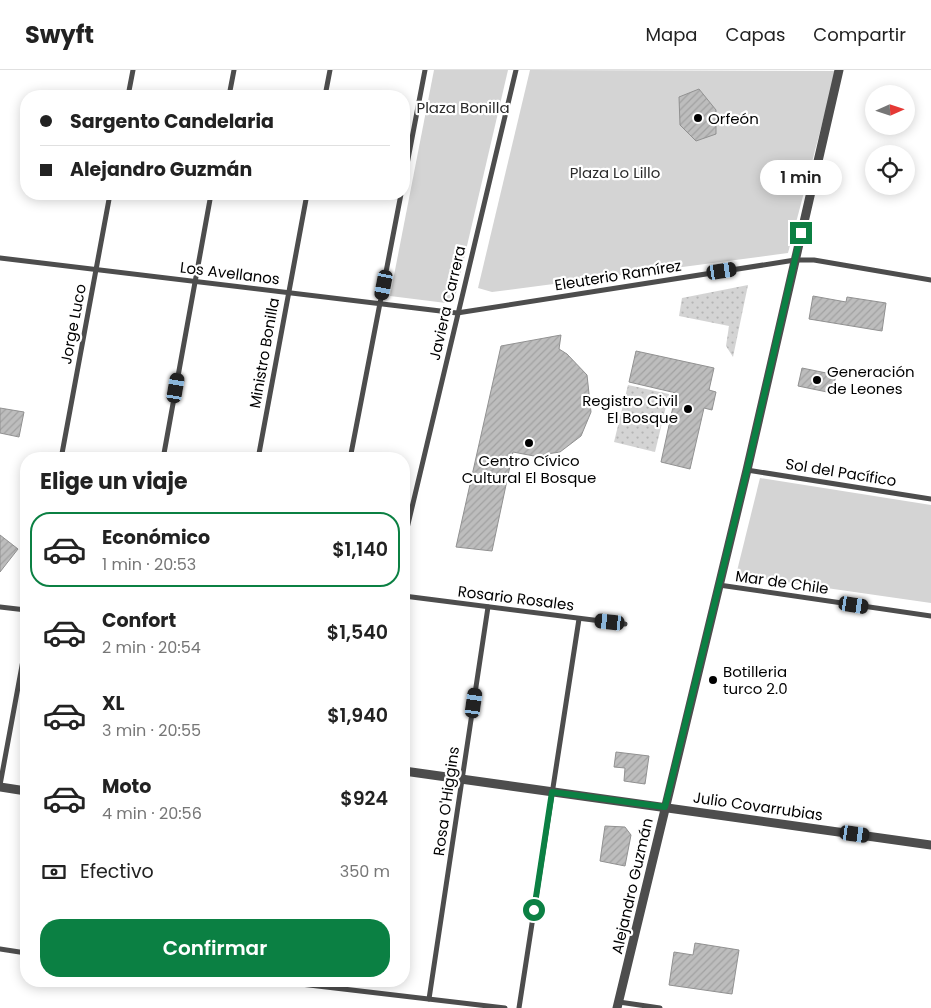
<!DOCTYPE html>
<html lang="es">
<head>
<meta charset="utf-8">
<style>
  body { margin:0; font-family:Poppins,sans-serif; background:#f2f2f2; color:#222; height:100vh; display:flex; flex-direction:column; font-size:19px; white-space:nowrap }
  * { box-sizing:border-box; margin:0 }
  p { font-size:16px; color:#767676 }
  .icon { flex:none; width:28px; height:28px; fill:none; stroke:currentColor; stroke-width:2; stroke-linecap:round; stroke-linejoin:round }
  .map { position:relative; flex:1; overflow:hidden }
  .side { position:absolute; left:20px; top:382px; width:390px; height:535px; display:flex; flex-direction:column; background:#fff; border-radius:20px; box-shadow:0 2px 12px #0003 }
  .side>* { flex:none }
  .top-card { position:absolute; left:20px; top:20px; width:390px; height:110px; border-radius:20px; box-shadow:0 2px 12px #0003; display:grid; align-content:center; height:110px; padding:0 20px; background:#fff }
  .needle { width:32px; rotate:87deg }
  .controls { position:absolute; left:865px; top:15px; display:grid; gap:10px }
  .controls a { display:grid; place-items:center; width:50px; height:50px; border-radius:50%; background:#fff; box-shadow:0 2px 12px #0003; font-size:25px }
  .end { position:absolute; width:22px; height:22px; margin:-11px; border:6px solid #0b8043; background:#fff; box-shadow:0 0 0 2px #fff }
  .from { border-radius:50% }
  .bubble { position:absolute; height:35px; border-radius:18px; background:#fff; box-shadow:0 2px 12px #0003; font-size:16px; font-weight:600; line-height:35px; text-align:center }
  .car { position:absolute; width:15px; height:30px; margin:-15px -8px; border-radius:6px; box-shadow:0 0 4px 1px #0007; background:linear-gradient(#222 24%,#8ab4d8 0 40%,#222 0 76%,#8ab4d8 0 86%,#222 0) }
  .top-card b { display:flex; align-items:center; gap:18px; height:48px; font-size:19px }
  .top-card b+b { border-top:1px solid #e0e0e0 }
  .top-card i { width:12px; height:12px; background:#222 }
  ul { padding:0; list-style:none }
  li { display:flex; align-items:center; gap:15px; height:75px; margin:0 10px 8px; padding:0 10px; border:2px solid transparent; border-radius:20px }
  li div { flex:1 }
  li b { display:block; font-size:19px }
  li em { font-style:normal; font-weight:600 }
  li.active { border-color:#0b8043 }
  li>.icon { width:45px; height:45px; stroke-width:1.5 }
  h2 { padding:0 20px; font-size:22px; line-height:60px }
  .pay { display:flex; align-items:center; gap:12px; height:55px; padding:0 20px; font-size:19px }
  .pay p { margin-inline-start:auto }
  .action { display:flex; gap:10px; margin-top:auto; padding:10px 20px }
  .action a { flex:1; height:58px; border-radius:20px; background:#0b8043; color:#fff; font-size:20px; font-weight:600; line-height:58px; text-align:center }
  header { display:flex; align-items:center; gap:30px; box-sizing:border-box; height:70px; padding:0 25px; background:#fff; border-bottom:1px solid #e0e0e0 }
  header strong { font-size:24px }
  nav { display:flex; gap:28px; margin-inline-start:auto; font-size:18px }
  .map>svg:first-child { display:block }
</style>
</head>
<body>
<header>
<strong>Swyft</strong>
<nav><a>Mapa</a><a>Capas</a><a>Compartir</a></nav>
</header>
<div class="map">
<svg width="931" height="938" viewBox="0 0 931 938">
  <defs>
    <pattern id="grass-dots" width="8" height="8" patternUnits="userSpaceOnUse" patternTransform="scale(1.25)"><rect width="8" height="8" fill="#d4d4d4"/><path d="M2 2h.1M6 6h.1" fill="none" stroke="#b4b4b4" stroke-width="1.8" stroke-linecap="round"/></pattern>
    <pattern id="building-hatch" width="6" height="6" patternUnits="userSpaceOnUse" patternTransform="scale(1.25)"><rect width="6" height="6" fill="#bdbdbd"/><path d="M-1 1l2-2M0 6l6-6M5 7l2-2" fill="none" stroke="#a1a1a1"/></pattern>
  </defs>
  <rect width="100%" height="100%" fill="#fff"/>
  <g fill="url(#grass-dots)">
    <path d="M 748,215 L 733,287 L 726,276 L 729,256 L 679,246 L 682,228 Z"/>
    <path d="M 628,315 L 669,324 L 655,382 L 614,372 Z"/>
  </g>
  <g fill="#d4d4d4">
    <path d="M 434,0 L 508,0 L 456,223 L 454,230 L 446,233 L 390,226 Z"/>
    <path d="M 530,0 L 836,1 L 788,183 L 492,222 L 478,218 Z"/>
    <path d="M 760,408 L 931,435 L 931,533 L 736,505 Z"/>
  </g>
  <g fill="url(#building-hatch)" stroke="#919191">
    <path d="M 699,19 L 716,40 L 716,64 L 696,71 L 680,55 L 679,27 Z"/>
    <path d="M 813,226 L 846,232 L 847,227 L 886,233 L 882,261 L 809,249 Z"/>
    <path d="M 561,265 L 559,279 L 567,284 L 587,305 L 591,342 L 581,366 L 560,382 L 534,386 L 513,382 L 492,481 L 456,477 L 501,276 Z"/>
    <path d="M 636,281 L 714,298 L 709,320 L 716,322 L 712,340 L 704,338 L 690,399 L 661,392 L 676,323 L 629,312 Z"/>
    <path d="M 802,298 L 836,305 L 832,323 L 798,316 Z"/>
    <path d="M 0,338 L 24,342 L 19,367 L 0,363 Z"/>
    <path d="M 0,465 L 18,479 L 0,502 Z"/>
    <path d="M 616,682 L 649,686 L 645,714 L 624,711 L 625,698 L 614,697 Z"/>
    <path d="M 605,756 L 625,757 L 631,765 L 625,796 L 600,791 Z"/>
    <path d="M 695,873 L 739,880 L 732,924 L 669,915 L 674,882 L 693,885 Z"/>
  </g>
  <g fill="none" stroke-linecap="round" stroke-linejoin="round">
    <g stroke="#4d4d4d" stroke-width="5">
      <path d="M 128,26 L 133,0"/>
      <path d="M 229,26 L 234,0"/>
      <path d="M 325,26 L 330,0"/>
      <path d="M 404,110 L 425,0"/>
      <path d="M 0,188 L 457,243 L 795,190 L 814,190 L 931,210"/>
      <path d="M 61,389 L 110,124"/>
      <path d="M 163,389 L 211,124"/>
      <path d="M 258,389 L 307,124"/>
      <path d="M 350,389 L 401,124"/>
      <path d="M 747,400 L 931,429"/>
      <path d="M 404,471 L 516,0"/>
      <path d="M 719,515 L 931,546"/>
      <path d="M 404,526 L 625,554"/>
      <path d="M 0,537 L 26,540"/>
      <path d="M 0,715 L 26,574"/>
      <path d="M 0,879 L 26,883"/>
      <path d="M 275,911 L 505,938"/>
      <path d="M 429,929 L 488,537"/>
      <path d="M 619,932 L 660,938"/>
      <path d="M 519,938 L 579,549"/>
    </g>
    <g stroke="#4d4d4d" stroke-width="9">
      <path d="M 404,701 L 931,775"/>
      <path d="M 0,717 L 26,721"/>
      <path d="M 617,938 L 747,400 L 839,0"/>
    </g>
  </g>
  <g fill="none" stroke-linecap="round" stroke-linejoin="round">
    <path stroke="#0b8043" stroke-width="6" d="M 534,840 L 552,722 L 665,737 L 747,400 L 801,163"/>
  </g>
  <g fill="#000" stroke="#fff" stroke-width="2">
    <circle cx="698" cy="48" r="5"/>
    <circle cx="817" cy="310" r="5"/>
    <circle cx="688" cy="339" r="5"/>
    <circle cx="529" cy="373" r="5"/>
    <circle cx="713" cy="610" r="5"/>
  </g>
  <g text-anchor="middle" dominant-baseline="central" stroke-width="4.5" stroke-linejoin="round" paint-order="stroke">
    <g font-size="15" fill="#2b2b2b" stroke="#fff">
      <text x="463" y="37">Plaza Bonilla</text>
      <text x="615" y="102">Plaza Lo Lillo</text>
    </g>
    <g font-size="15" fill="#000" stroke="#fff" text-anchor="start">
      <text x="708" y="48">Orfeón</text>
      <text x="827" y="301">Generación<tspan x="827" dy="17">de Leones</tspan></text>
      <text x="678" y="330" text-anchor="end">Registro Civil<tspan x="678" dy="17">El Bosque</tspan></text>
      <text x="529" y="390" text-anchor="middle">Centro Cívico<tspan x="529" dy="17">Cultural El Bosque</tspan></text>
      <text x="723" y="601">Botilleria<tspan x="723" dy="17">turco 2.0</tspan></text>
    </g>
    <g font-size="15" fill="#000" stroke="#fff">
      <text transform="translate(230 203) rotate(7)">Los Avellanos</text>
      <text transform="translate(618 205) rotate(-9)">Eleuterio Ramírez</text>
      <text transform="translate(447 233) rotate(-77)">Javiera Carrera</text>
      <text transform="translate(73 254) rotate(-79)">Jorge Luco</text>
      <text transform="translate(264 283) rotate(-80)">Ministro Bonilla</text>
      <text transform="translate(841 402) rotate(9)">Sol del Pacífico</text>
      <text transform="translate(782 512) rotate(8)">Mar de Chile</text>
      <text transform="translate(516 528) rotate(7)">Rosario Rosales</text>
      <text transform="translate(446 731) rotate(-82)">Rosa O'Higgins</text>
      <text transform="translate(758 736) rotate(8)">Julio Covarrubias</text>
      <text transform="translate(632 816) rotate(-77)">Alejandro Guzmán</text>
    </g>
  </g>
</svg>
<div class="controls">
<a><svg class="needle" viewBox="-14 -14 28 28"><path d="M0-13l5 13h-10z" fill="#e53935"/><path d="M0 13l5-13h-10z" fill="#767676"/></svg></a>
<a><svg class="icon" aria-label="locate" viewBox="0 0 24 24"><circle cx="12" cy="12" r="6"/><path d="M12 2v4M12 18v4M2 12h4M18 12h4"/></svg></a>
</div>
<i class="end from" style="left:534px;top:840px"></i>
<i class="end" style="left:801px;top:163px"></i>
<div class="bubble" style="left:760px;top:90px;width:82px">1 min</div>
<i class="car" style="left:722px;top:201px;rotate:81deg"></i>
<i class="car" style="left:384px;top:215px;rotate:191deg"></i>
<i class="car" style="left:176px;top:318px;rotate:10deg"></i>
<i class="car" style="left:854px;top:535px;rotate:99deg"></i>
<i class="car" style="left:610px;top:552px;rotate:276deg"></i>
<i class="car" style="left:474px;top:633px;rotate:8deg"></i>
<i class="car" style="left:855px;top:764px;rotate:98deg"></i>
<div class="top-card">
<b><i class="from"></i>Sargento Candelaria</b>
<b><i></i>Alejandro Guzmán</b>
</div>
<section class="side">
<h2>Elige un viaje</h2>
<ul>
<li class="active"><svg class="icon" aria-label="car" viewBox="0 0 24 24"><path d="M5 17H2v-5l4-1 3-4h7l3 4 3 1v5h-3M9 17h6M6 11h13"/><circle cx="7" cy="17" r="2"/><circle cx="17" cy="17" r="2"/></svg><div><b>Económico</b><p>1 min · 20:53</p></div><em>$1,140</em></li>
<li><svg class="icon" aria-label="car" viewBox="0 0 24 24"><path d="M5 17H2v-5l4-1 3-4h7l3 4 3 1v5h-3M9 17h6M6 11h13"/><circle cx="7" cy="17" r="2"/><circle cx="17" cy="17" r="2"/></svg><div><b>Confort</b><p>2 min · 20:54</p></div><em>$1,540</em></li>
<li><svg class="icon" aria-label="car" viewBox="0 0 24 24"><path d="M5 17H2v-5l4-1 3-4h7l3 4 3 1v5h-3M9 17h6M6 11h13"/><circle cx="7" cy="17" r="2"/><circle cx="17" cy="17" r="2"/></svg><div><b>XL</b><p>3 min · 20:55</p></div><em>$1,940</em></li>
<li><svg class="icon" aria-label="car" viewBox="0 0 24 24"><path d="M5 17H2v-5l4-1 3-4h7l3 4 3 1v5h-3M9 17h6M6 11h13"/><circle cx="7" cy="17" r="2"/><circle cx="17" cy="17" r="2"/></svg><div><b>Moto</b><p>4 min · 20:56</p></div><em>$924</em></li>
</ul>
<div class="pay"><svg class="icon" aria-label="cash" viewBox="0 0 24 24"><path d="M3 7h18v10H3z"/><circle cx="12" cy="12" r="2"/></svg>Efectivo<p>350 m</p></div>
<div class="action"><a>Confirmar</a></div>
</section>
</div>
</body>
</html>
